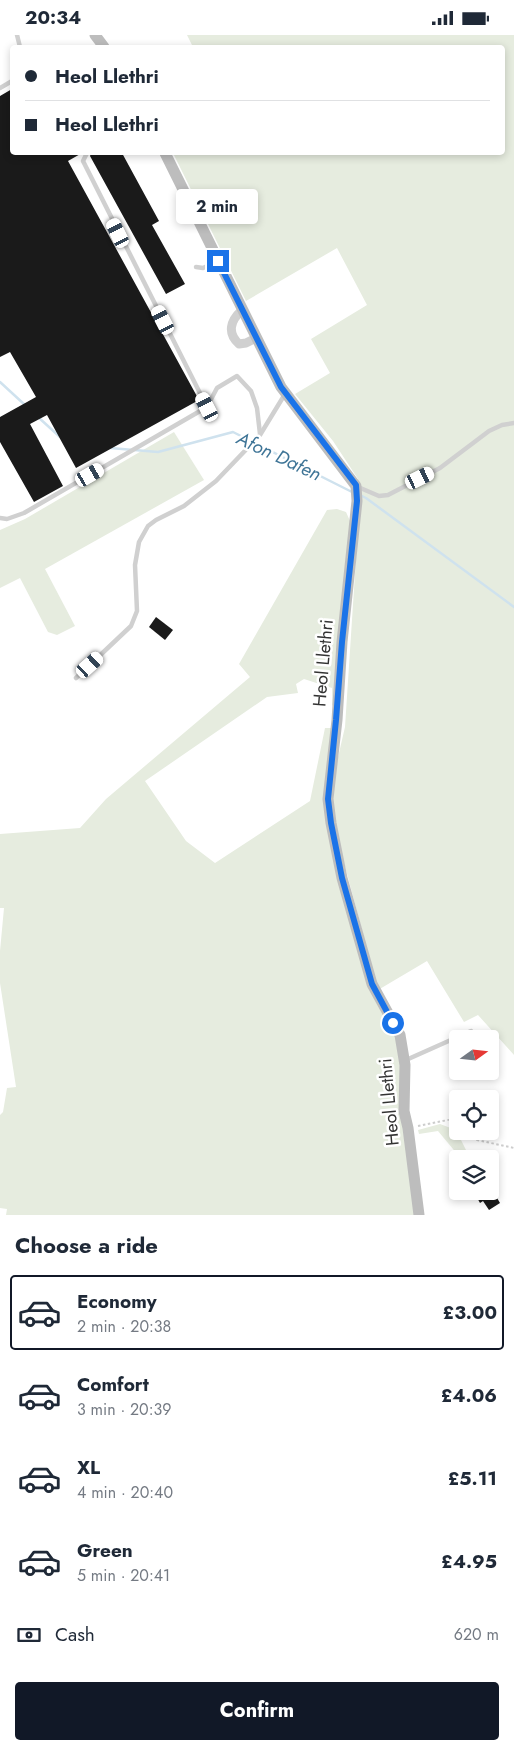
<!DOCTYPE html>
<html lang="en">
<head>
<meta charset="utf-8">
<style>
  body { margin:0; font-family:Jost,sans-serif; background:#f2f2f3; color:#1f2937; height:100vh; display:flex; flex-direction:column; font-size:19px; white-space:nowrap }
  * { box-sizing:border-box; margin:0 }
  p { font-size:16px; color:#747a83 }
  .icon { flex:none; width:28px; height:28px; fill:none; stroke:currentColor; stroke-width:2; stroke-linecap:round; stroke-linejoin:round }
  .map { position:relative; height:1180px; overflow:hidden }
  .drawer { display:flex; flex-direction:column; background:#fff; flex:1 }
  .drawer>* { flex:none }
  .hud { position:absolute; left:10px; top:10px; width:495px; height:110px; border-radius:5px; box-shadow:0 2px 8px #0003; display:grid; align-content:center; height:110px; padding:0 15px; background:#fff }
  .needle { width:32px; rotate:75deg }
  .controls { position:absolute; left:449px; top:995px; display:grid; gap:10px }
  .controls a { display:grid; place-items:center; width:50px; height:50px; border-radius:5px; background:#fff; box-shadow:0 2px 8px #0003; font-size:25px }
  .end { position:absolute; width:22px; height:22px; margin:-11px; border:6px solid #1a73e8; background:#fff; box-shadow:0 0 0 2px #fff }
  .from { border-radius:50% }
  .bubble { position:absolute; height:35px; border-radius:5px; background:#fff; box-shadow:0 2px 8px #0003; font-size:16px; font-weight:700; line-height:35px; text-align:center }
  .car { position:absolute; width:15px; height:30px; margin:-15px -8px; border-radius:6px; box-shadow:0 0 4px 1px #0007; background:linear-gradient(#fff 24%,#345 0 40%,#fff 0 76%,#345 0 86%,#fff 0) }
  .hud b { display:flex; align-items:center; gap:18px; height:48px; font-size:19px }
  .hud b+b { border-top:1px solid #e0e1e3 }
  .hud i { width:12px; height:12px; background:#1f2937 }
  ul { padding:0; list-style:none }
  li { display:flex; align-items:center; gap:15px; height:75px; margin:0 10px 8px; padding:0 5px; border:2px solid transparent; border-radius:5px }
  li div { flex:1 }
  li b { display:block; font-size:19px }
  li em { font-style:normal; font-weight:700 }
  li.active { border-color:#111827 }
  li>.icon { width:45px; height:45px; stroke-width:1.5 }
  h2 { padding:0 15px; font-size:22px; line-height:60px }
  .pay { display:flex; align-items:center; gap:12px; height:55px; padding:0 15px; font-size:19px }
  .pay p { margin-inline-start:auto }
  .cta { display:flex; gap:10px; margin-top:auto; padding:10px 15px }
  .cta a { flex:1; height:58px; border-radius:5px; background:#111827; color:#fff; font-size:20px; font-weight:700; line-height:58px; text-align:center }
  .status { display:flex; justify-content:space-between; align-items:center; height:35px; padding:0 25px; background:#fff; direction:ltr }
  .status svg { height:14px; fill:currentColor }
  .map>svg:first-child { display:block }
</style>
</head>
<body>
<div class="status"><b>20:34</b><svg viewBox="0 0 49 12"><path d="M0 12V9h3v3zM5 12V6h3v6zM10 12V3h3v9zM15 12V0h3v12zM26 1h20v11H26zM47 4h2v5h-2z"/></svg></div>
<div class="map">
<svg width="514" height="1180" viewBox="0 0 514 1180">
  <rect width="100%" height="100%" fill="#fff"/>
  <g fill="#e6ecdf">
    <path d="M 187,0 L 514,0 L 514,1020 L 478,980 L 464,987 L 427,926 L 378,955 L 334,790 L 333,765 L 336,731 L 345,692 L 357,508 L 358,444 L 333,406 L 295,359 L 330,338 L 311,304 L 367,270 L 337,213 L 246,266 L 173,118 L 502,118 L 502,12 L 193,12 Z"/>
    <path d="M 174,397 L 204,445 L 45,534 L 75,591 L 57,600 L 48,597 L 20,543 L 0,553 L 0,495 L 25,484 Z"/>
    <path d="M 337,474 L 346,477 L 350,486 L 338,664 L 332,671 L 332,653 L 304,644 L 296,649 L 298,658 L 267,662 L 145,746 L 186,806 L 215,828 L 310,766 L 325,693 L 336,693 L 328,764 L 372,949 L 400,1000 L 418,1180 L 6,1180 L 7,1174 L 0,1173 L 0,1080 L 3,1077 L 7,1053 L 16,1052 L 0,948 L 0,916 L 4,873 L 0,873 L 0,799 L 80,793 L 106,764 L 250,642 L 239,629 L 327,475 Z"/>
    <path d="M 440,1089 L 456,1095 L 467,1117 L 458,1120 L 438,1096 L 419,1099 L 418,1095 Z"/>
  </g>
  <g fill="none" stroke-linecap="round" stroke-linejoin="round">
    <g stroke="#cfe2ee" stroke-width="2.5">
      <path d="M 0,347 L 25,370"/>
      <path d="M 38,382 L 60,402"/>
      <path d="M 110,413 L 158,417 L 233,397 L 352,457"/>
      <path d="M 360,460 L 366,463 L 514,572"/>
    </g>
  </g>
  <g fill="#1a1a1a">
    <path d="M 12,54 L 12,118 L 82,118 L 68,126 L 199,365 L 76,433 L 47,380 L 30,389 L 63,451 L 34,467 L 0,407 L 0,382 L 36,362 L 10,317 L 0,322 L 0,61 Z"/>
    <path d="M 91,118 L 122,118 L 159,186 L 152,190 L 185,249 L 166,259 L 90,121 Z"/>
    <path d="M 156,582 L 173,595 L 165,605 L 149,592 Z"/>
    <path d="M 479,1156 L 493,1156 L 500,1168 L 489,1175 L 483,1166 L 480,1168 L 475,1159 Z"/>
  </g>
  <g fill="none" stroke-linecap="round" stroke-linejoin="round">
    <g stroke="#cdcdcd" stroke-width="2" stroke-dasharray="2.5 2.5" stroke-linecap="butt">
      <path d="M 418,1091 L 458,1083"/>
      <path d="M 472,1096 L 477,1105 L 514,1113"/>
    </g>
    <g stroke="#d0d0d0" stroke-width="4.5">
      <path d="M 17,0 L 20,12"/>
      <path d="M 0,53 L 12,46"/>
      <path d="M 87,118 L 83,126 L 207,372"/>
      <path d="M 196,232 L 203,233 L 218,226"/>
      <path d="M 358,452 L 379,461 L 388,460 L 440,433 L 489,396 L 502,390 L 514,388"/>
      <path d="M 0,483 L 7,484 L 24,478 L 207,372 L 217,353 L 237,341 L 251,356 L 257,373 L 260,399"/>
      <path d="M 76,643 L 131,591 L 137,576 L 135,530 L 139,507 L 148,491 L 156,485 L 184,471 L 216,446 L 260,400 L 285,359"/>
      <path d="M 406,1025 L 471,996"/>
    </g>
    <path stroke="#d0d0d0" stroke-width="9" d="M 242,275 C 230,286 227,298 239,309 L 246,308 L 256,303"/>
    <g stroke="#bdbdbd" stroke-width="11">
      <path d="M 95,0 L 104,12"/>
      <path d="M 165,118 L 281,352 L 356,451 L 357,466 L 342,607 L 337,685 L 328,764 L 331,788 L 342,843 L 372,949 L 400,1000 L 405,1030 L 404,1076 L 408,1093 L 419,1180"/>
    </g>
  </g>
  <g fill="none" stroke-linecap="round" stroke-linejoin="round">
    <path stroke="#1a73e8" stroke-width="6" d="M 218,226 L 281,352 L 356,450 L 357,466 L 342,607 L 336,685 L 328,764 L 331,788 L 342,843 L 372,949 L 393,988"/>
  </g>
  <g text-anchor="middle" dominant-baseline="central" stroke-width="5" stroke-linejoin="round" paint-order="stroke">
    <g font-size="18" fill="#333" stroke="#fff">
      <text transform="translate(323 628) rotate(-85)">Heol Llethri</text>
      <text transform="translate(389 1067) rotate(-95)">Heol Llethri</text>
    </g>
    <g font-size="19" font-style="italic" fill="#3f7597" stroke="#fff">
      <text transform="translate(279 421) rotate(25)">Afon Dafen</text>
    </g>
  </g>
</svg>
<div class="controls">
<a><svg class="needle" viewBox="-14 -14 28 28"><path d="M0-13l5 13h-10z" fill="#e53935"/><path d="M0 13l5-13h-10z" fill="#747a83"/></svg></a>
<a><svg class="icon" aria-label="locate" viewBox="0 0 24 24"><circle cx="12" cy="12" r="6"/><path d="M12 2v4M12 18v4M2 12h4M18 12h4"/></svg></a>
<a><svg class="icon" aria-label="layers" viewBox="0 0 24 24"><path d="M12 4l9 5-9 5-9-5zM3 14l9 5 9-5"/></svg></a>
</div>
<i class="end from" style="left:393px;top:988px"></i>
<i class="end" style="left:218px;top:226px"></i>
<div class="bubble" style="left:176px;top:154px;width:82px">2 min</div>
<i class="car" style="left:118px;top:198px;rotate:334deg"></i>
<i class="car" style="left:163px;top:285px;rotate:333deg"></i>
<i class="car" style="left:207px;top:372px;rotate:333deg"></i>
<i class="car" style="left:90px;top:440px;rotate:60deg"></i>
<i class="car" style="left:420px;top:443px;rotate:64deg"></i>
<i class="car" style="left:90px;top:630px;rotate:48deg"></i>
<div class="hud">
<b><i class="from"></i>Heol Llethri</b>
<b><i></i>Heol Llethri</b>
</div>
</div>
<section class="drawer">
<h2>Choose a ride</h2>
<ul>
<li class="active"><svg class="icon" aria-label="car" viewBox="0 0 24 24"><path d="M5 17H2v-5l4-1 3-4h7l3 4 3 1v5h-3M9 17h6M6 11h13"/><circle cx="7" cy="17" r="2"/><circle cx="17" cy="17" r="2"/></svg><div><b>Economy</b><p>2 min · 20:38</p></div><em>£3.00</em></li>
<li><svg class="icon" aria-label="car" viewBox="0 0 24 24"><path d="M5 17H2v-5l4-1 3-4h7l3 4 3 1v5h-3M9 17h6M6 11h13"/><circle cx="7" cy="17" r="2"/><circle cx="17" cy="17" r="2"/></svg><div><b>Comfort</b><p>3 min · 20:39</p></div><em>£4.06</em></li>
<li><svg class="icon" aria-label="car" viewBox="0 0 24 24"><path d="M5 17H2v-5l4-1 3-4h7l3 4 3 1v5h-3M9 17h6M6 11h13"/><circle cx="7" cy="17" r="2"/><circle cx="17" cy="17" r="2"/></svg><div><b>XL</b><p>4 min · 20:40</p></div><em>£5.11</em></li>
<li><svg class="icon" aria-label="car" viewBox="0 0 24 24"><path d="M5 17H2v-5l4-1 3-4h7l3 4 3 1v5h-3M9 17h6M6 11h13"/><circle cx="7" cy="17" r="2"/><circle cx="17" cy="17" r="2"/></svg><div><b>Green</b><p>5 min · 20:41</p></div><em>£4.95</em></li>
</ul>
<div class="pay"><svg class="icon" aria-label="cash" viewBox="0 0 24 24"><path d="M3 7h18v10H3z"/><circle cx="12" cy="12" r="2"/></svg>Cash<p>620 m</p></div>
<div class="cta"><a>Confirm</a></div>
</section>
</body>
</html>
